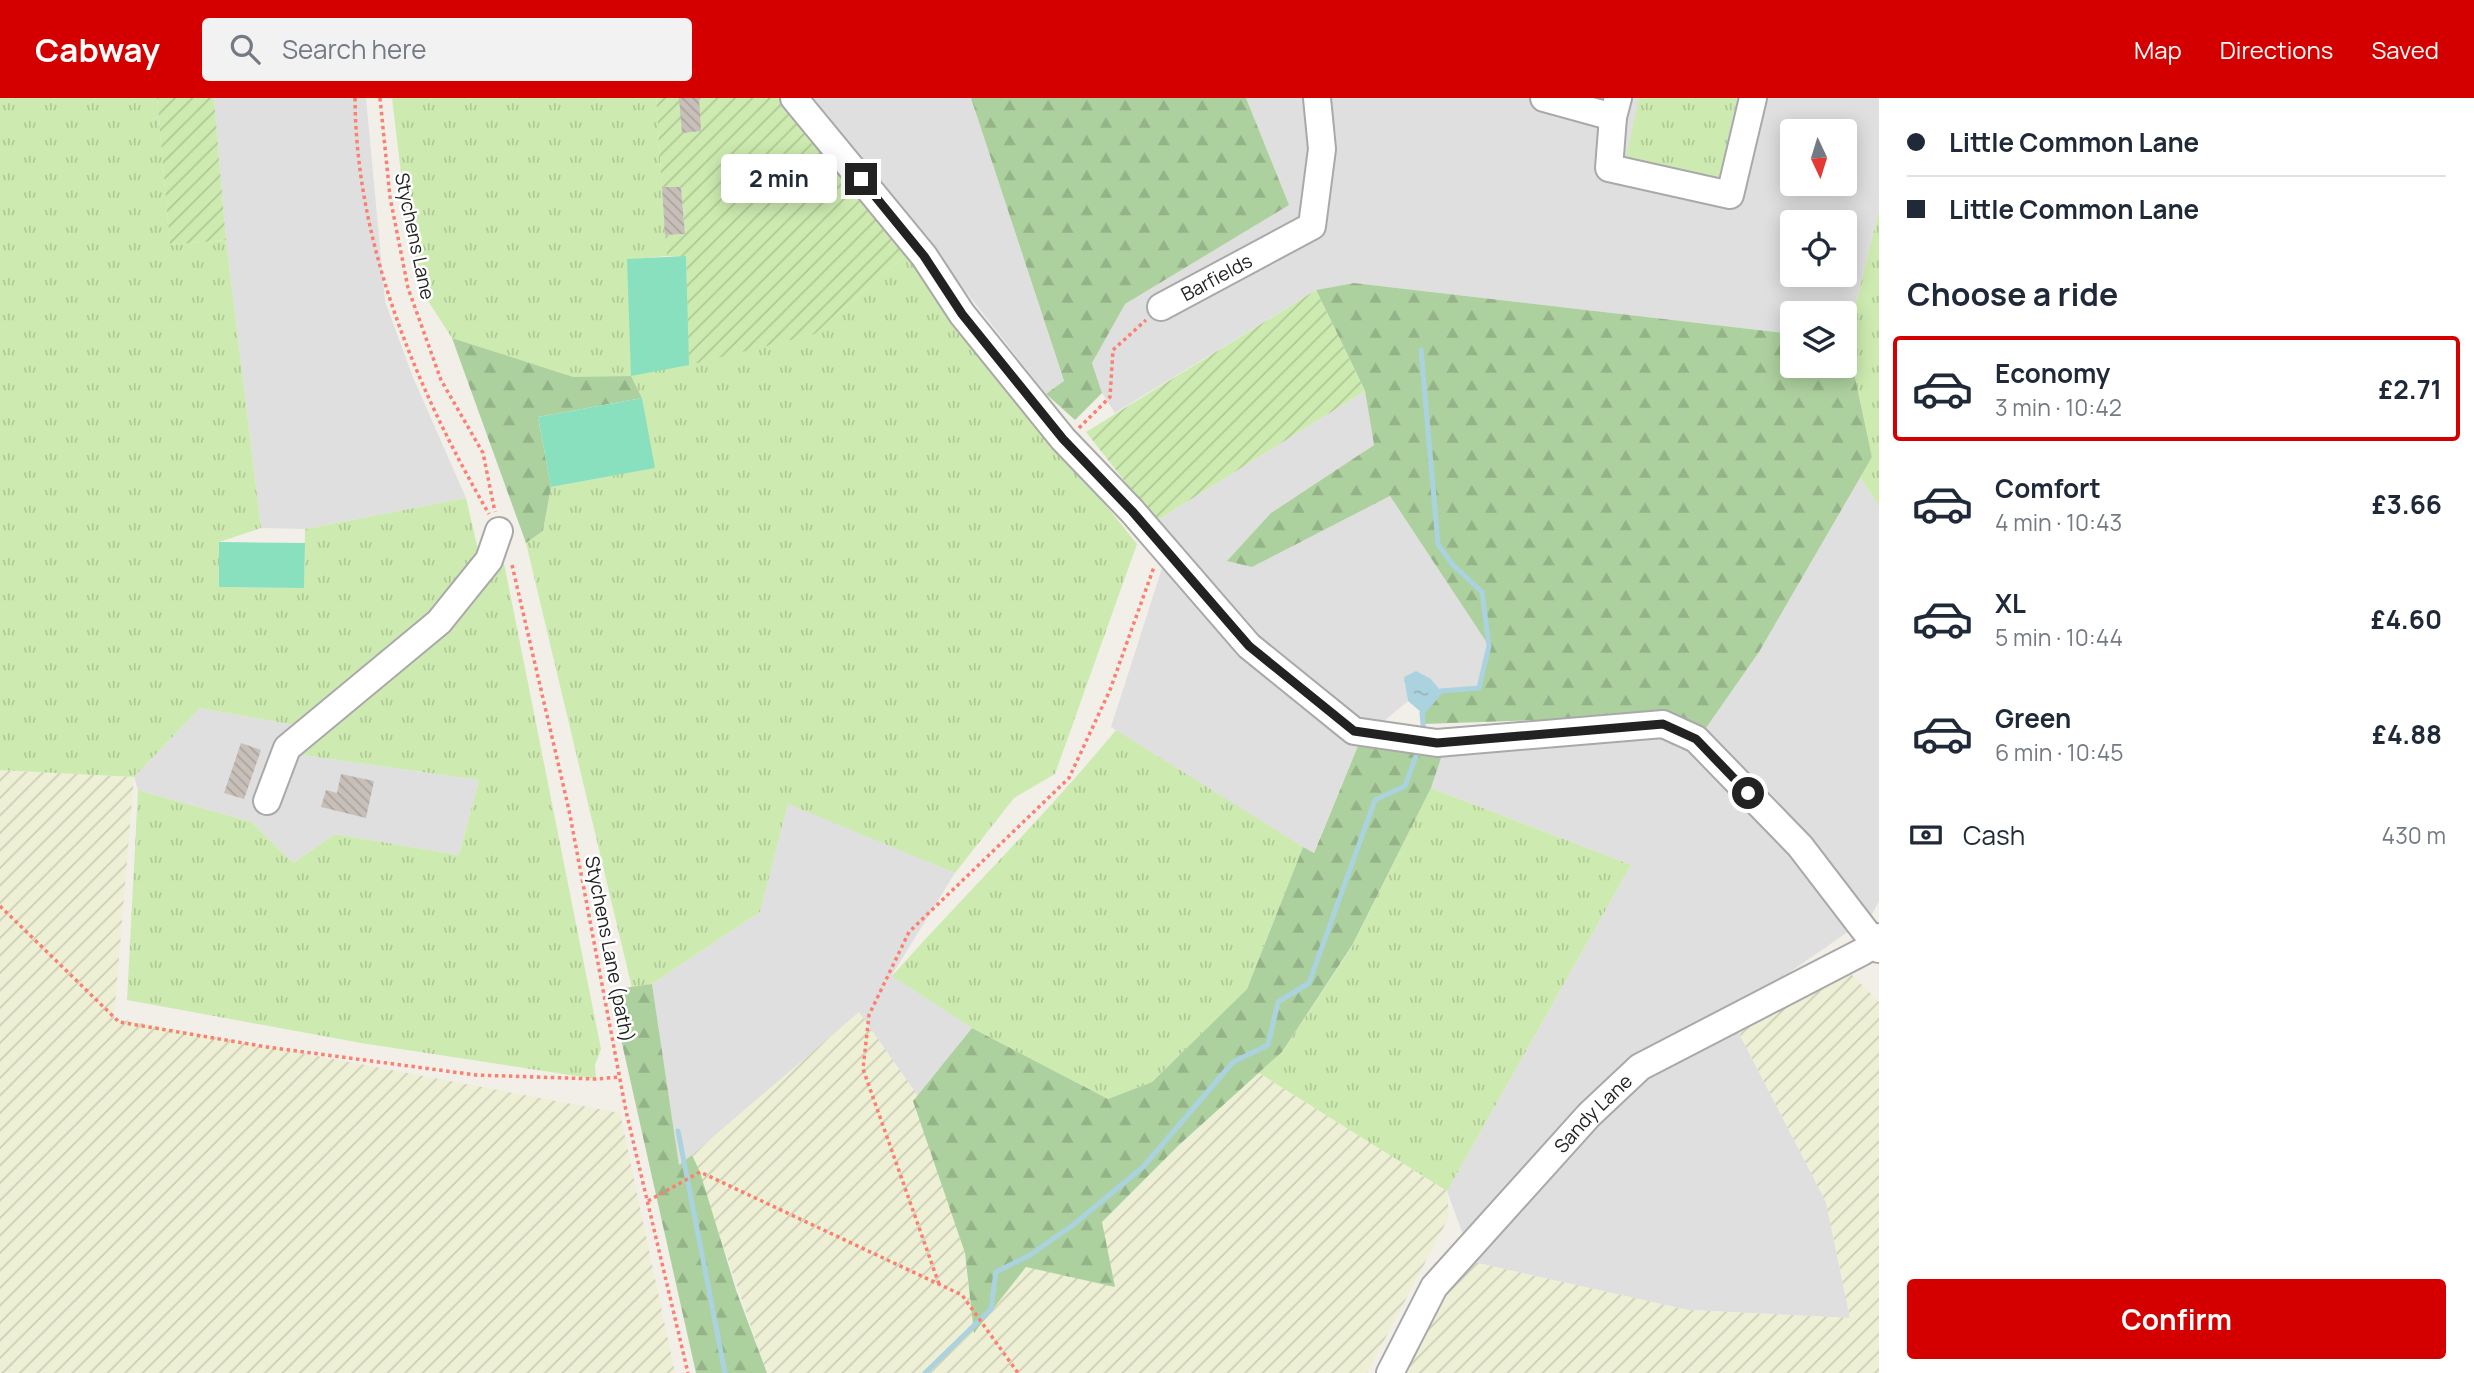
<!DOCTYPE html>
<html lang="en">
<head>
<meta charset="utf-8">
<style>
  body { margin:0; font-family:Manrope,sans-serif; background:#f2f2f3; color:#1f2937; height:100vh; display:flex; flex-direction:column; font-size:26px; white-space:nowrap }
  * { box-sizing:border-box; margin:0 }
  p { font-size:23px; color:#747a83 }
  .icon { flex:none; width:38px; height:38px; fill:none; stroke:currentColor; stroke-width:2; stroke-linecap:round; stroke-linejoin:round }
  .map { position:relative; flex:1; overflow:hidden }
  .details { display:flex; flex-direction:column; background:#fff; width:595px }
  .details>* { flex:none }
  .guide { display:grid; align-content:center; height:154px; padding:0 28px; background:#fff }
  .needle { width:46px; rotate:176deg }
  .buttons { position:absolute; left:1780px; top:21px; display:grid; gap:14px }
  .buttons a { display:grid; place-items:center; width:77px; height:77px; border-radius:7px; background:#fff; box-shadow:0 4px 18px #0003; font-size:35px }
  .end { position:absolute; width:32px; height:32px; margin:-16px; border:9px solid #222; background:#fff; box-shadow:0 0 0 4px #fff }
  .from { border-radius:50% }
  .bubble { position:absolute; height:49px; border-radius:7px; background:#fff; box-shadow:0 4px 18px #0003; font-size:23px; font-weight:700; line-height:49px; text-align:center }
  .guide b { display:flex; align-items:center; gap:24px; height:66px; font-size:26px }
  .guide b+b { border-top:2px solid #e0e1e3 }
  .guide i { width:18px; height:18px; background:#1f2937 }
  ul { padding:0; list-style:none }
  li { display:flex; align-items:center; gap:21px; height:105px; margin:0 14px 10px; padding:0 14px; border:4px solid transparent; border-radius:7px }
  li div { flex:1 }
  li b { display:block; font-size:26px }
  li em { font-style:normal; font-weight:700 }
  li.on { border-color:#d40000 }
  li>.icon { width:63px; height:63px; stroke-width:1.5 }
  h2 { padding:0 28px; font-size:32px; line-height:84px }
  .pay { display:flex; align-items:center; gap:18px; height:77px; padding:0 28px; font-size:26px }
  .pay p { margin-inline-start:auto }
  .action { display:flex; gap:14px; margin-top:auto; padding:14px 28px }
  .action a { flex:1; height:80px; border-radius:7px; background:#d40000; color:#fff; font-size:28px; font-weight:700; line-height:80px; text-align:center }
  header { display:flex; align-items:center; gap:42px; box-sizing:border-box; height:98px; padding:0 35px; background:#d40000; color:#fff }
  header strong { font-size:33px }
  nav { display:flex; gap:38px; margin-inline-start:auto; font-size:24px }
  .search { width:490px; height:63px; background:#f2f2f3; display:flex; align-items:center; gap:18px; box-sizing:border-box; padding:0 24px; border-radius:7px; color:#747a83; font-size:26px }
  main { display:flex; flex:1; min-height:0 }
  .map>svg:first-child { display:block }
</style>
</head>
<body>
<header>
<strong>Cabway</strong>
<div class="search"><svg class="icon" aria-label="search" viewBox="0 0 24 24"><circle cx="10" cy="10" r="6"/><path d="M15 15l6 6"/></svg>Search here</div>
<nav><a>Map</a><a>Directions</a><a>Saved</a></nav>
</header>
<main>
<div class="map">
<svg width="1879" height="1275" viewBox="0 0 1879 1275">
  <defs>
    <pattern id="farmland-furrows" width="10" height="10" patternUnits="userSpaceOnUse" patternTransform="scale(1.75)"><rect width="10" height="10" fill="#eef0d5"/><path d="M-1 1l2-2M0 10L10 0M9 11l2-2" fill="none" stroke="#ccceb7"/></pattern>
    <pattern id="grass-tufts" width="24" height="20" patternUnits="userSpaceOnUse" patternTransform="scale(1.75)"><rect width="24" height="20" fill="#cdebb0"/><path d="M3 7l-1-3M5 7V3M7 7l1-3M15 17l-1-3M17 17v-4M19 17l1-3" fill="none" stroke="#b0c997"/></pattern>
    <pattern id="forest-firs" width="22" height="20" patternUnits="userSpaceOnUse" patternTransform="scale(1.75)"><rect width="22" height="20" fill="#add19e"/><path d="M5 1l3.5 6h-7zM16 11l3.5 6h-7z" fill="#95b388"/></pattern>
    <pattern id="garden-furrows" width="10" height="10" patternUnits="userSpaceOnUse" patternTransform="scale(1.75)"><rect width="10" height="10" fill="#cdebb0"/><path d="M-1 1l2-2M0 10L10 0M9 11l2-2" fill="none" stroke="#b0c997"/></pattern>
    <pattern id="water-ripples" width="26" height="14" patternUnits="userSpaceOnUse" patternTransform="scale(1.75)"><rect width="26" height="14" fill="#aad3df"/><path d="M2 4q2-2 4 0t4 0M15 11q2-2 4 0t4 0" fill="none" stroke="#92b5bf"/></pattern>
    <pattern id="building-back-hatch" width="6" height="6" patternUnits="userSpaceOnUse" patternTransform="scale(1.75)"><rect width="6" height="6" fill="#c7bfb8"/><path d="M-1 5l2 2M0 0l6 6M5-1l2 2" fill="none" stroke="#aba49e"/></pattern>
  </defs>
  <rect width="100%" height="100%" fill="#f2efe9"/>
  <g fill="#e0dfdf" fill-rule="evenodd">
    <path d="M 214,0 L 366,0 L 385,203 L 412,277 L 466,400 L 305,431 L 261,430 L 226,142 Z"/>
    <path d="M 814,0 L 971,0 L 1064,284 L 1046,296 Z"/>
    <path d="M 1246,0 L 1879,0 L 1879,112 L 1847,242 L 1845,242 L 1844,215 L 1792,215 L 1792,236 L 1354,185 L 1316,192 L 1115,315 L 1102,295 L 1092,265 L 1124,206 L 1288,107 ZM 1792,33 L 1844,33 L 1844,86 L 1792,86 ZM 1792,124 L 1844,124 L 1844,177 L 1792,177 Z"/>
    <path d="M 1365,293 L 1374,347 L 1271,415 L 1252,469 L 1390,398 L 1489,548 L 1479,590 L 1441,593 L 1431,581 L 1405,579 L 1408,603 L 1360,643 L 1313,756 L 1111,629 L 1163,467 L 1156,423 Z"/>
    <path d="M 1860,379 L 1879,408 L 1879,803 L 1871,818 L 1729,916 L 1826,1104 L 1850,1220 L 1688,1212 L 1473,1164 L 1447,1093 L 1631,767 L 1431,690 L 1443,654 L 1706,630 L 1759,554 Z"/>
    <path d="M 200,610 L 294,627 L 296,656 L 479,682 L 459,757 L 335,736 L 293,765 L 252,724 L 138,692 L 134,679 Z"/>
    <path d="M 788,705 L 955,775 L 892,877 L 972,930 L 913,1003 L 859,915 L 679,1068 L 652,886 L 760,814 Z"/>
  </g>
  <g fill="url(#farmland-furrows)">
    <path d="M 0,672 L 134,679 L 114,920 L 620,1015 L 675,1275 L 0,1275 Z"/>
    <path d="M 1848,873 L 1879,904 L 1879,1275 L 1401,1275 L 1448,1191 L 1473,1164 L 1688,1212 L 1850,1220 L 1826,1104 L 1739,935 Z"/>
    <path d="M 859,914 L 918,998 L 965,1155 L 974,1234 L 1026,1169 L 1102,1124 L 1179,1047 L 1259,975 L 1447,1093 L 1449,1119 L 1367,1275 L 767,1275 L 692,1057 Z"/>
  </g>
  <g fill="url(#grass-tufts)">
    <path d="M 0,0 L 157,0 L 170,147 L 226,142 L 261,430 L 219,444 L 219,489 L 304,490 L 305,431 L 466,400 L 480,460 L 436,513 L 307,617 L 439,524 L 489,462 L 502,455 L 601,951 L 595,967 L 596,981 L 361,945 L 127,902 L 138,692 L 252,724 L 293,765 L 335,736 L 459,757 L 479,682 L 295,656 L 294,627 L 200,610 L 134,679 L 0,672 Z"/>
    <path d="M 392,0 L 656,0 L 667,158 L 627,162 L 815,236 L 905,157 L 1137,446 L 1055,676 L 1014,700 L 955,775 L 788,706 L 760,814 L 652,886 L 632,890 L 526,445 L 543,433 L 551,389 L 654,370 L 642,300 L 631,278 L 573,280 L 452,240 L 426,200 L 407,126 Z"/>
    <path d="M 1639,0 L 1737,0 L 1718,85 L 1625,64 Z"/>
    <path d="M 1879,112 L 1879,408 L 1860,379 L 1872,359 L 1847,242 Z"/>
    <path d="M 1116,632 L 1303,749 L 1247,891 L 1152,984 L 1108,1001 L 972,930 L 892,878 C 966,795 1045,718 1116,632 Z"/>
    <path d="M 1431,690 L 1631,767 L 1447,1093 L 1259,975 L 1282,954 L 1353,847 Z"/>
  </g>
  <g fill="url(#forest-firs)">
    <path d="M 971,0 L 1246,0 L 1289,107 L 1125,206 L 1092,265 L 1102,295 L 1075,322 L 1046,296 L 1064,283 Z"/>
    <path d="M 1354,185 L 1792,236 L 1792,268 L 1844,268 L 1845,242 L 1847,242 L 1872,359 L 1759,554 L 1706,630 L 1658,618 L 1423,626 L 1422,615 L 1441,593 L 1479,590 L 1489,548 L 1390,398 L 1252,469 L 1227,463 L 1271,415 L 1374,347 L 1365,293 L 1316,192 Z"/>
    <path d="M 452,240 L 573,279 L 631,278 L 642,300 L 538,319 L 551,389 L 543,433 L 526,445 Z"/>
    <path d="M 1360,643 L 1443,654 L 1431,690 L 1353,846 L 1282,954 L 1179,1047 L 1102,1124 L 1115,1189 L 1026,1169 L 974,1235 L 965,1155 L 913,1003 L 972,930 L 1108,1001 L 1152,984 L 1247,891 L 1303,749 L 1314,755 Z"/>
    <path d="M 652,886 L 679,1067 L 692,1057 L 700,1074 L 736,1192 L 767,1275 L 696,1275 L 610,892 Z"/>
  </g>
  <g fill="url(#garden-furrows)">
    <path d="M 157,0 L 214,0 L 226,142 L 170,147 Z"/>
    <path d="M 656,0 L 778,0 L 905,157 L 815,236 L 689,267 L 686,159 L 667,158 L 665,137 L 685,136 L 681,89 L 662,89 Z"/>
    <path d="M 1316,192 L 1365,293 L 1156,423 L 1086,334 Z"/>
  </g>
  <g fill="#88e0be">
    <path d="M 686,158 L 689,267 L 631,278 L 627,161 Z"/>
    <path d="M 642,300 L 655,370 L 551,389 L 538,319 Z"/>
    <path d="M 219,444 L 305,445 L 304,490 L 219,489 Z"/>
  </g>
  <path fill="url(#water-ripples)" d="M 1416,573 L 1431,581 L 1441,593 L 1422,615 L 1408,603 L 1404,579 Z"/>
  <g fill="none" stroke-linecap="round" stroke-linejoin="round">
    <g stroke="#aad3df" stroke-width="5">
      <path d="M 1421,252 L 1438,446 L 1453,467 L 1482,494 L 1489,548 L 1479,590 L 1441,593 L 1422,615 L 1424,636"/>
      <path d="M 678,1033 L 725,1275"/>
      <path d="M 925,1275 L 991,1211 L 996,1174 L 1030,1157 L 1073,1127 L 1143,1069 L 1233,964 L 1268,947 L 1278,904 L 1309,885 L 1375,702 L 1405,688 L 1419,650"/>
    </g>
  </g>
  <g fill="url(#building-back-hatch)">
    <path d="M 679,0 L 699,0 L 701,33 L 682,35 Z"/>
    <path d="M 662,89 L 681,89 L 685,136 L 665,137 Z"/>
    <path d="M 241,645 L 261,652 L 244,701 L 224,695 Z"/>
    <path d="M 341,676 L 374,683 L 366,720 L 321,709 L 326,692 L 337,695 Z"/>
  </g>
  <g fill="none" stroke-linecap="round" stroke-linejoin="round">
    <defs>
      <g id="minor">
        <path d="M 794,0 L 924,158 L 962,216 L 1063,341 L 1132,413 L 1249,548 L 1354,633 L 1437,645 L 1663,626 L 1696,641 L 1800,748 L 1879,851"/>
        <path d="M 1544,0 L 1613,19"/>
        <path d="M 1618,0 L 1613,19 L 1609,70 L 1730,97 L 1753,0"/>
        <path id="s1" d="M 1161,209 L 1312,128 L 1322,51 L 1317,0"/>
        <path d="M 267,703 L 287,650 L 439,524 L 489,462 L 499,433"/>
        <path id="s2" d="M 1390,1275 L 1434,1189 L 1589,1017 L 1640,969 L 1862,854 L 1875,846 L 1879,839"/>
      </g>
    </defs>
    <use href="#minor" stroke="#a9a9a9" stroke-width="30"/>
    <g stroke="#fa8072" stroke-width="3.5" stroke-dasharray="3.5 3.5" stroke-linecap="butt">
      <path d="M 355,0 C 356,147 416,290 489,416"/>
      <path d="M 380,0 L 390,99 L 408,190 L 441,282 L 483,355 L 495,414"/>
      <path d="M 1079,330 L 1110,299 L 1113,252 L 1146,222"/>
      <path d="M 512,467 L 569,712 L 626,1013 L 688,1275"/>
      <path d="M 0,808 L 119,924 L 267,949 L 476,977 L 596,981 L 620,979"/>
      <path d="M 648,1103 L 700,1074 L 962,1197 L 1018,1275"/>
      <path d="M 939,1186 L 863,971 L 869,917 L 909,834 L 1069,680 L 1110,592 L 1154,469"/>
    </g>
    <use href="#minor" stroke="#fff" stroke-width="26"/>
  </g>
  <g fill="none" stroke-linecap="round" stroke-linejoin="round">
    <path stroke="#222" stroke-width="9" d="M 861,81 L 924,158 L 962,216 L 1063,341 L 1132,413 L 1249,548 L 1354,633 L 1437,645 L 1663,626 L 1696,641 L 1748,695"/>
  </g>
  <g text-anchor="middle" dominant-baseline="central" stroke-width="5" stroke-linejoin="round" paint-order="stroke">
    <g font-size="19" fill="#222" stroke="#fff">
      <text transform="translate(415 138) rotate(78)">Stychens Lane</text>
      <text stroke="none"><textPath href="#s1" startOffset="63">Barfields</textPath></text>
      <text transform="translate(610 851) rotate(79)">Stychens Lane (path)</text>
      <text stroke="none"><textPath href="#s2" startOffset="332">Sandy Lane</textPath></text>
    </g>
  </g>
</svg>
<div class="buttons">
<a><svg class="needle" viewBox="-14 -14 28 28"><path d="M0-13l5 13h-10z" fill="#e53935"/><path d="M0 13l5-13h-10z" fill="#747a83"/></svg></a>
<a><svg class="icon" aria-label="locate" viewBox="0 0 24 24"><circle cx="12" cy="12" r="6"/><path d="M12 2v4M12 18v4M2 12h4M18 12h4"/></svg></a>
<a><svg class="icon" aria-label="layers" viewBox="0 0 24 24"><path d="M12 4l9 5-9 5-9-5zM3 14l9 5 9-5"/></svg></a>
</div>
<i class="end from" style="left:1748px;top:695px"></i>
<i class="end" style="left:861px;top:81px"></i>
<div class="bubble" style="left:721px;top:56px;width:116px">2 min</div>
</div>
<section class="details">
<div class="guide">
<b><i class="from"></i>Little Common Lane</b>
<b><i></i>Little Common Lane</b>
</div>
<h2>Choose a ride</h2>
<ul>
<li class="on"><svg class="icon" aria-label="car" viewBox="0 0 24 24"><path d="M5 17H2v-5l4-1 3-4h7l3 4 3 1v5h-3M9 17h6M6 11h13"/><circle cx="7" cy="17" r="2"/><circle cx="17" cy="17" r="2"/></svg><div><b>Economy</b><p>3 min · 10:42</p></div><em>£2.71</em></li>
<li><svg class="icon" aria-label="car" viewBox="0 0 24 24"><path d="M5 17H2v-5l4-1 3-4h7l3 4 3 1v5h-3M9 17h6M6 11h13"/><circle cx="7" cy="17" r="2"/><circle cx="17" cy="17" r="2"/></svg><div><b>Comfort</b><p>4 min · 10:43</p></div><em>£3.66</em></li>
<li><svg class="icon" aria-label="car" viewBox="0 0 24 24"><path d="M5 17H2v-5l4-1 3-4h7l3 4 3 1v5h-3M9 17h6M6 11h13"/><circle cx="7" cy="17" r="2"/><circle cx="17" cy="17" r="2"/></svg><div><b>XL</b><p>5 min · 10:44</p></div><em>£4.60</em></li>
<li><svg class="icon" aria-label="car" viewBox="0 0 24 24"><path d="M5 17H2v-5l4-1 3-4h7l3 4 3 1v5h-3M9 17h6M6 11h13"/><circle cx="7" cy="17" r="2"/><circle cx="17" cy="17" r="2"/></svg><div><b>Green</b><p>6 min · 10:45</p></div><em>£4.88</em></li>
</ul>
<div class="pay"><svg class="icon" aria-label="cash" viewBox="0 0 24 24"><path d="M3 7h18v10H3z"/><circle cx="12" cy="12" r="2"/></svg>Cash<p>430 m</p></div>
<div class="action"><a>Confirm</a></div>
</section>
</main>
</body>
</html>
